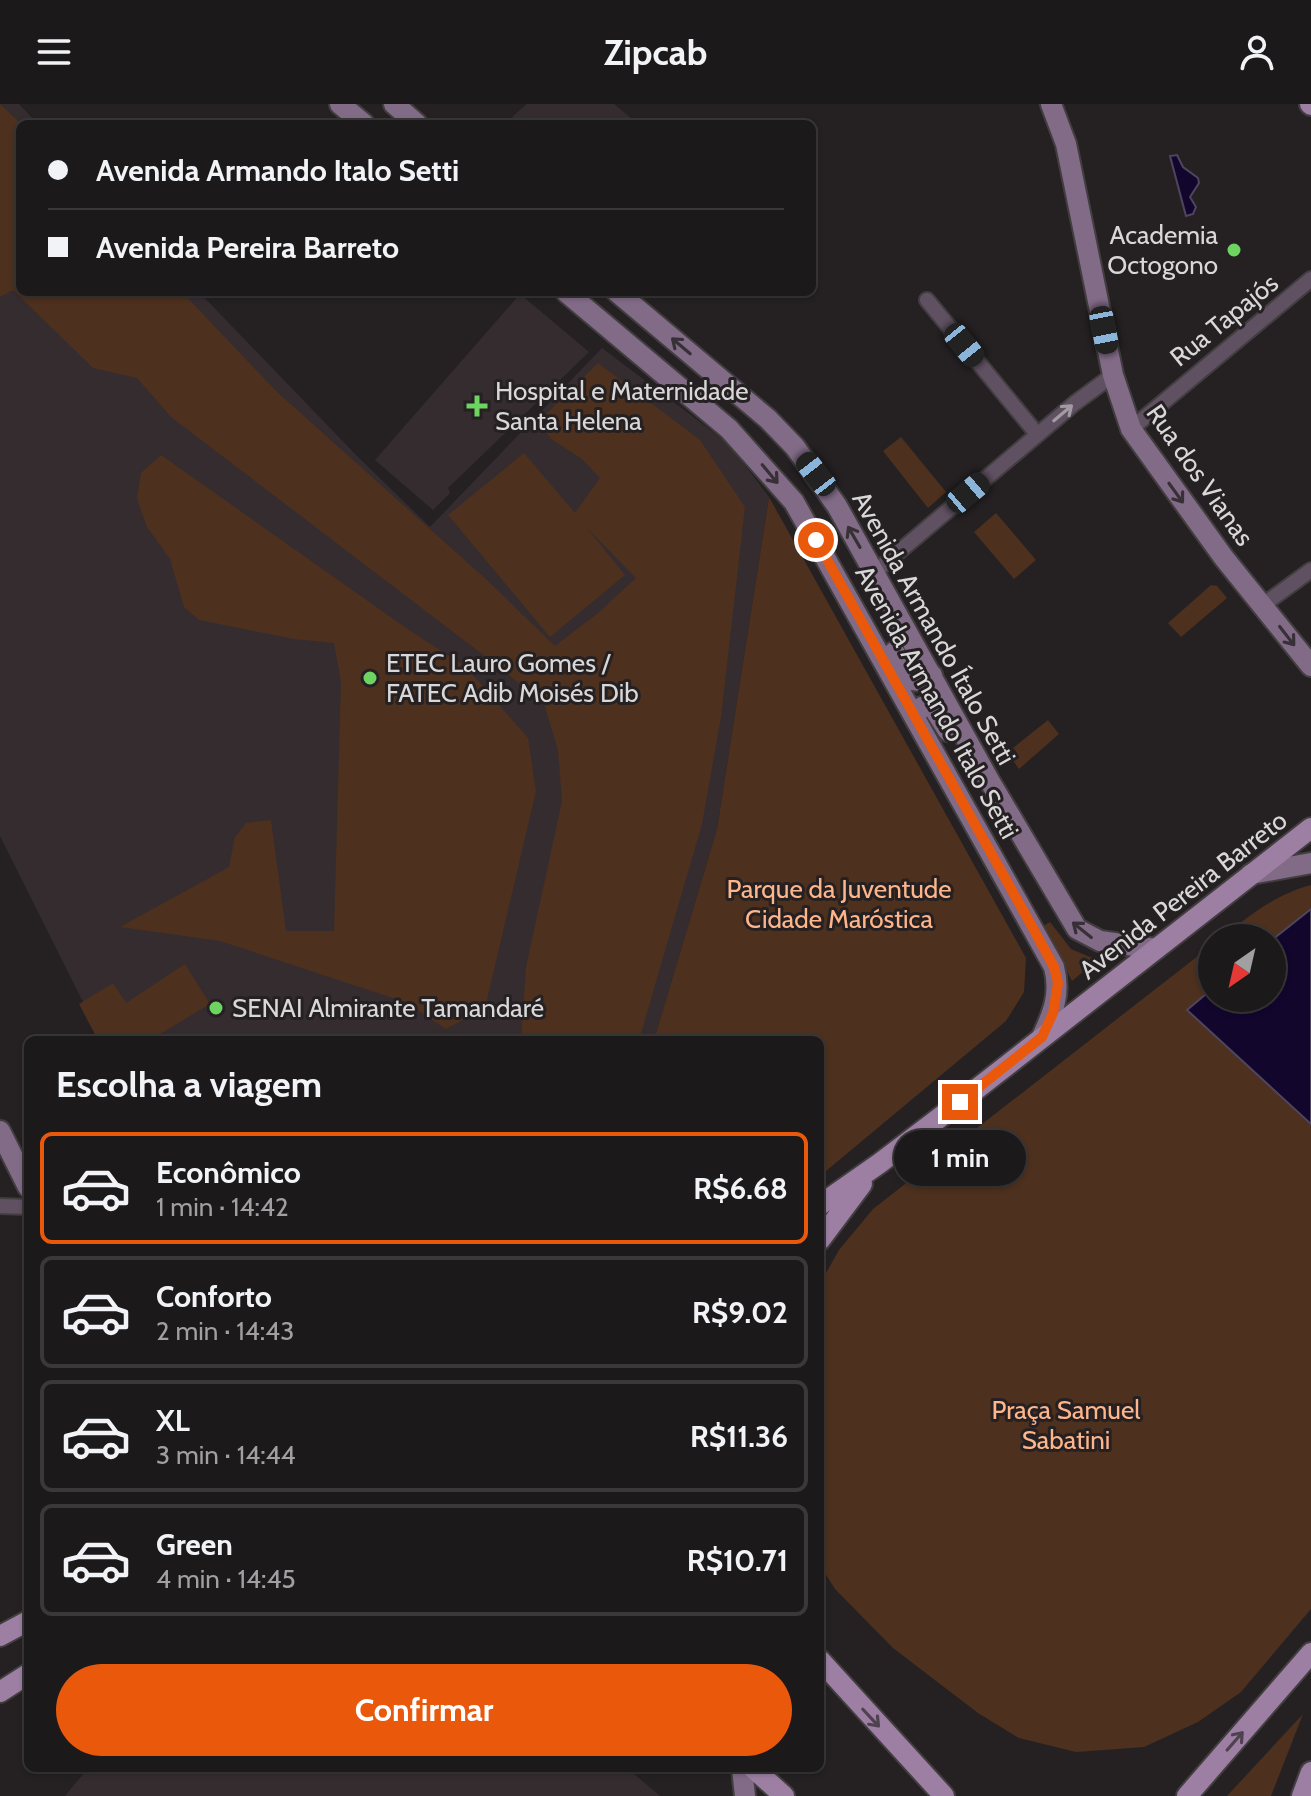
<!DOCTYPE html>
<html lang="pt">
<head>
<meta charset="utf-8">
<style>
  body { margin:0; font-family:Cabin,sans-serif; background:#292627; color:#f1f3f6; height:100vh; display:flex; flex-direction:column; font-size:30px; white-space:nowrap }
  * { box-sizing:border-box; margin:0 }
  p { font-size:26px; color:#a0a0a2 }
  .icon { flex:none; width:44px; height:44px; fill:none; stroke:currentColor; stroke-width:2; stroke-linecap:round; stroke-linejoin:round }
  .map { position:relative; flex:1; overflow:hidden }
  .panel { position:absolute; left:24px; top:932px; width:800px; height:736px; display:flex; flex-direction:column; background:#1c191a; border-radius:12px; box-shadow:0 2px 6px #0004,0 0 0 2px #3a3839 }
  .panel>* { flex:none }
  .banner { position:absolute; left:16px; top:16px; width:800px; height:176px; border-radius:12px; box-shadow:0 2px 6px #0004,0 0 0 2px #3a3839; display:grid; align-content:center; height:176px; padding:0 32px; background:#1c191a }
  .needle { width:52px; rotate:214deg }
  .tools { position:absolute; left:1198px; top:820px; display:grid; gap:16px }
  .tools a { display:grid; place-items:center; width:88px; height:88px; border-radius:50%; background:#1c191a; box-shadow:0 2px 6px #0004,0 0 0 2px #3a3839; font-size:40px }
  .end { position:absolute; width:36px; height:36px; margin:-18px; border:10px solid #ea580c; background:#fff; box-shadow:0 0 0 4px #fff }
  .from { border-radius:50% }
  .bubble { position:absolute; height:56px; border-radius:28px; background:#1c191a; box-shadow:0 2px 6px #0004,0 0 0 2px #3a3839; font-size:26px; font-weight:700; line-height:56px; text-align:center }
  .car { position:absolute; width:24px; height:48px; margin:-24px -12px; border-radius:10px; box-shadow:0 0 6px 2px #0007; background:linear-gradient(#222 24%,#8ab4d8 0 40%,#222 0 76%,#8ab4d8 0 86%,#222 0) }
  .banner b { display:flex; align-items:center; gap:28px; height:76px; font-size:30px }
  .banner b+b { border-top:2px solid #3a3839 }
  .banner i { width:20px; height:20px; background:#f1f3f6 }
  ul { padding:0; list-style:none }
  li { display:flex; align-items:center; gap:24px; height:112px; margin:0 16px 12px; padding:0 16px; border:4px solid #3a3839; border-radius:12px }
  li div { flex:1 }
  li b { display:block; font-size:30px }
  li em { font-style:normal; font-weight:700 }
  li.on { border-color:#ea580c }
  li>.icon { width:72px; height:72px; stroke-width:1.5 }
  h2 { padding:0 32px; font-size:36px; line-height:96px }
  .action { display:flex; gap:16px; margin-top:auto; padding:16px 32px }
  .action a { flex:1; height:92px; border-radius:48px; background:#ea580c; color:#fff; font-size:32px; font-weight:700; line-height:92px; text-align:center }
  header { display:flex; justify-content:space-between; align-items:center; height:104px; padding:0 32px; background:#1c191a; font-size:36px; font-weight:700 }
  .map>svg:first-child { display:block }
</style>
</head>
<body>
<header><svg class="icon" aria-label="menu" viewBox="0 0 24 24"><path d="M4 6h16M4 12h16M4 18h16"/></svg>Zipcab<svg class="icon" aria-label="person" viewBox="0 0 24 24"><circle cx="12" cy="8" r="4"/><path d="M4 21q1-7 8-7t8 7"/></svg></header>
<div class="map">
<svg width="1311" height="1692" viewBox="0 0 1311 1692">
  <rect width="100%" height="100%" fill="#252123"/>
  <g fill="#352c30">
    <path d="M 0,0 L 19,0 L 38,20 L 20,20 L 20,188 L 199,188 L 356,351 L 430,423 L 602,244 L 729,340 L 769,393 L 717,725 L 654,936 L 102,936 L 0,732 Z"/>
    <path d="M 527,0 L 614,0 L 638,20 L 522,20 L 512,13 Z"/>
    <path d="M 520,190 L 589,248 L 448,384 L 450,389 L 433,406 L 375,356 Z"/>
    <path d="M 88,1664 L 627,1664 L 660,1692 L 65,1692 Z"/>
  </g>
  <g fill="#4d301e">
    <path d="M 0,0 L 21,20 L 20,188 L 182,188 L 276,287 L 488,477 L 555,542 L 598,509 L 636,474 L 586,423 L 625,471 L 550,533 L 448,411 L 524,349 L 575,409 L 600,374 L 582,355 L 551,335 L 539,317 L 598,259 L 700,336 L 745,403 L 721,613 L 702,720 L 639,936 L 521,936 L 526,863 L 562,697 L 558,646 L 544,600 L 503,566 L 171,313 L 137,274 L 93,264 L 13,186 L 0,193 Z"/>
    <path d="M 901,333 L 946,388 L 928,404 L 883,347 Z"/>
    <path d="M 161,351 L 409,526 L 466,563 L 528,634 L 536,687 L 485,904 L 446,925 L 405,898 L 220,837 L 120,823 L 229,763 L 235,733 L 246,719 L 271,716 L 286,827 L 334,827 L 341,578 L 334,539 L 294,535 L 199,516 L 184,503 L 170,455 L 147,423 L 137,395 L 141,369 Z"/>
    <path d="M 769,393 L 1026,854 L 1024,888 L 1006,917 L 820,1072 L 820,936 L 654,936 L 717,725 Z"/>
    <path d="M 996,409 L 1036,456 L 1014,475 L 974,428 Z"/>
    <path d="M 1211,481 L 1217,482 L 1227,494 L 1181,533 L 1168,519 Z"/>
    <path d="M 1048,616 L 1059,630 L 1019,665 L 1012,655 L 1016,647 L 1013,644 Z"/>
    <path d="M 1311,781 L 1311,1505 L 1241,1588 L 1198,1618 L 1144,1643 L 1076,1648 L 1019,1634 L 978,1609 L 893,1544 L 835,1485 L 820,1461 L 820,1180 L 839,1146 L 873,1105 L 1212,841 L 1212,894 L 1272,894 L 1272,834 L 1221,834 C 1249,812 1276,790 1311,781 Z"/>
    <path d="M 1050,818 L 1071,845 L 1097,856 L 1072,877 L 1043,822 Z"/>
    <path d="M 185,860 L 210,900 L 150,936 L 98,936 L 79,900 L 113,879 L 126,899 Z"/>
    <path d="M 1303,1610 L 1271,1692 L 1227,1692 Z"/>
  </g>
  <g fill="#12062d" stroke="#4e4560" stroke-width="2">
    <path d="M 1177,51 L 1183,63 L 1198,74 L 1199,79 L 1190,93 L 1196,103 L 1193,110 L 1186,112 L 1170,52 Z"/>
    <path d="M 1311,805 L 1311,1020 L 1187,906 L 1212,885 L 1212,894 L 1272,894 L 1272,836 Z"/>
  </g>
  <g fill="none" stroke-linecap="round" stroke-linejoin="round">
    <defs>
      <g id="street">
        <path d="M 927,196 L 1037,330"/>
        <path d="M 1131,325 L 1311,175"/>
        <path d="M 875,468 L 1075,299 L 1113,271"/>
        <path d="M 1263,501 L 1311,466"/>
        <path d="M 0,1102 L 28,1103"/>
      </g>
      <g id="secondary">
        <path d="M 340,0 L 364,20"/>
        <path d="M 394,0 L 417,20"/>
        <path d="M 1051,0 L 1066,40 L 1113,271 L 1131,325 L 1224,454 L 1311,562"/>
        <path d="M 566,188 L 729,325 L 794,398 L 1054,863 C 1061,890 1053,909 1042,933"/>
        <path d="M 617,188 L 768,315 L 795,343 L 837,402 L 989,676 L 1077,825 L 1100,837 L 1156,845"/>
        <path d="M 894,548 L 911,576 L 923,577 L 932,571"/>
        <path d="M 914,612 L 922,603 L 931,600 L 948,627"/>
        <path d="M 1251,770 L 1311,759"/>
        <path d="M 0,1027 L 28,1083"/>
        <path d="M 742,1664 L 745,1692"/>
      </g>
      <g id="primary">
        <path d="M 1310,0 L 1311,1"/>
        <path d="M 820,1101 L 880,1059 L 951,1005 L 1311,724"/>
        <path d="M 820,1136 L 862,1080"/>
        <path d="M 0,1532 L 28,1517"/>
        <path d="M 820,1556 L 944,1692"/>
        <path d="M 0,1588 L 28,1570"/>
        <path d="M 753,1664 L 784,1692"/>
        <path d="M 1187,1692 L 1311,1549"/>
        <path d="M 1302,1692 L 1311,1668"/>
      </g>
    </defs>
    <use href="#street" stroke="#423e40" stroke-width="18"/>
    <use href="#secondary" stroke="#423e40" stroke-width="24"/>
    <use href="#primary" stroke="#423e40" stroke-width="24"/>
    <use href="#street" stroke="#605162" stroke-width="14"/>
    <use href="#secondary" stroke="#826b87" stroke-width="20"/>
    <use href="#primary" stroke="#9d7fa3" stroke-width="20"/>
  </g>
  <defs><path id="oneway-shaft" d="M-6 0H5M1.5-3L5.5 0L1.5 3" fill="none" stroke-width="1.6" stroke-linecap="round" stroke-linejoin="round" transform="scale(2)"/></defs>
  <g stroke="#383037">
    <use href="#oneway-shaft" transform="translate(681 242) rotate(-140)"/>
    <use href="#oneway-shaft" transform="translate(770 370) rotate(50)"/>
    <use href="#oneway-shaft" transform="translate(1176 389) rotate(54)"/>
    <use href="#oneway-shaft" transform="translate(854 433) rotate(-120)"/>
    <use href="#oneway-shaft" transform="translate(1287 532) rotate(52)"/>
    <use href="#oneway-shaft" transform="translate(1082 826) rotate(-141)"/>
  </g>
  <use stroke="#a39ba3" href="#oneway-shaft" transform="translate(1063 309) rotate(-40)"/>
  <g stroke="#4f4250">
    <use href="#oneway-shaft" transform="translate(871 1614) rotate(47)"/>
    <use href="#oneway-shaft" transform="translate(1235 1637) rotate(-49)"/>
  </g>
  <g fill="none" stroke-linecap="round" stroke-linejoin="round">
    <path stroke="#ea580c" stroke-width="10" d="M 816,436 L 1029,817 L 1054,863 L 1058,879 L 1053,909 L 1042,933 L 960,998"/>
  </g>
  <g fill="#6dd361" stroke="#252123" stroke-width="3">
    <circle cx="1234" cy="146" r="8"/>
    <path d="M473 290h8v8h8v8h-8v8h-8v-8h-8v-8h8z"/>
    <circle cx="370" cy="574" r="8"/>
    <circle cx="216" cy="904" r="8"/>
  </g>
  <g text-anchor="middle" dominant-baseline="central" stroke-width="6" stroke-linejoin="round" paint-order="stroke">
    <g font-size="26" fill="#d9d7d8" stroke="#252123" text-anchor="start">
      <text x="1218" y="131" text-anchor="end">Academia<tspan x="1218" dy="30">Octogono</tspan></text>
      <text x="495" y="287">Hospital e Maternidade<tspan x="495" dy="30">Santa Helena</tspan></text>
      <text x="386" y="559">ETEC Lauro Gomes /<tspan x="386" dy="30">FATEC Adib Moisés Dib</tspan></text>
      <text x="232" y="904">SENAI Almirante Tamandaré</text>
    </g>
    <g font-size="26" fill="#d9d7d8" stroke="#252123">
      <text transform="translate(1224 216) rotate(-39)">Rua Tapajós</text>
      <text transform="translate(1200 371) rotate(55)">Rua dos Vianas</text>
      <text transform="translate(934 524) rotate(61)">Avenida Armando Ítalo Setti</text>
      <text transform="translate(937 598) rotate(61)">Avenida Armando Italo Setti</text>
      <text transform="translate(1183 791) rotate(-38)">Avenida Pereira Barreto</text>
    </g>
    <g font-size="26" fill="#feb58a" stroke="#252123">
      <text x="839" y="785">Parque da Juventude<tspan x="839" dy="30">Cidade Maróstica</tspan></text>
      <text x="1066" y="1306">Praça Samuel<tspan x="1066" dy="30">Sabatini</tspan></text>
    </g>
  </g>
</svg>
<div class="tools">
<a><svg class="needle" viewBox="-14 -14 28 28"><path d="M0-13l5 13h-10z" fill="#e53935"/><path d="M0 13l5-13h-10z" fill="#a0a0a2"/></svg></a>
</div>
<i class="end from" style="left:816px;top:436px"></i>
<i class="end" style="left:960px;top:998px"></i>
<div class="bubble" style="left:894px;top:1026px;width:132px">1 min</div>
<i class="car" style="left:1104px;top:226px;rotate:169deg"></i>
<i class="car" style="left:964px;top:241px;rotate:141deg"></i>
<i class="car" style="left:816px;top:370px;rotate:322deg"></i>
<i class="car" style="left:968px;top:389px;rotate:50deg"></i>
<div class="banner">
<b><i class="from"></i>Avenida Armando Italo Setti</b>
<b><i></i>Avenida Pereira Barreto</b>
</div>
<section class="panel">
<h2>Escolha a viagem</h2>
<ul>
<li class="on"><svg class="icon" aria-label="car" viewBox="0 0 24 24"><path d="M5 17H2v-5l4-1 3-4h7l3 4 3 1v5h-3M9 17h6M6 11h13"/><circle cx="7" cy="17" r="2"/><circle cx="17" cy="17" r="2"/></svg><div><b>Econômico</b><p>1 min · 14:42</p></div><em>R$6.68</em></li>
<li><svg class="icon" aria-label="car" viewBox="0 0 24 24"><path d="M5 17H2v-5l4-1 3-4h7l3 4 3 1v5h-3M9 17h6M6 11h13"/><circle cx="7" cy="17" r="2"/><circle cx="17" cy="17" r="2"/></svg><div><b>Conforto</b><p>2 min · 14:43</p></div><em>R$9.02</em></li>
<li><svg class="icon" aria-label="car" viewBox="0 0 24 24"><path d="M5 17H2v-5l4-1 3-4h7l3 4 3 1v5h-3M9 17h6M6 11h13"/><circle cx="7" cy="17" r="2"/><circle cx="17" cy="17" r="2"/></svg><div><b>XL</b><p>3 min · 14:44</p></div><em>R$11.36</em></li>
<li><svg class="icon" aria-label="car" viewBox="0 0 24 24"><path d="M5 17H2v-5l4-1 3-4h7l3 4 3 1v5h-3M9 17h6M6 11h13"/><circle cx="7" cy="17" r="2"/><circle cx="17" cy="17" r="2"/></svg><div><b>Green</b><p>4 min · 14:45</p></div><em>R$10.71</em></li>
</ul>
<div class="action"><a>Confirmar</a></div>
</section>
</div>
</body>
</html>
